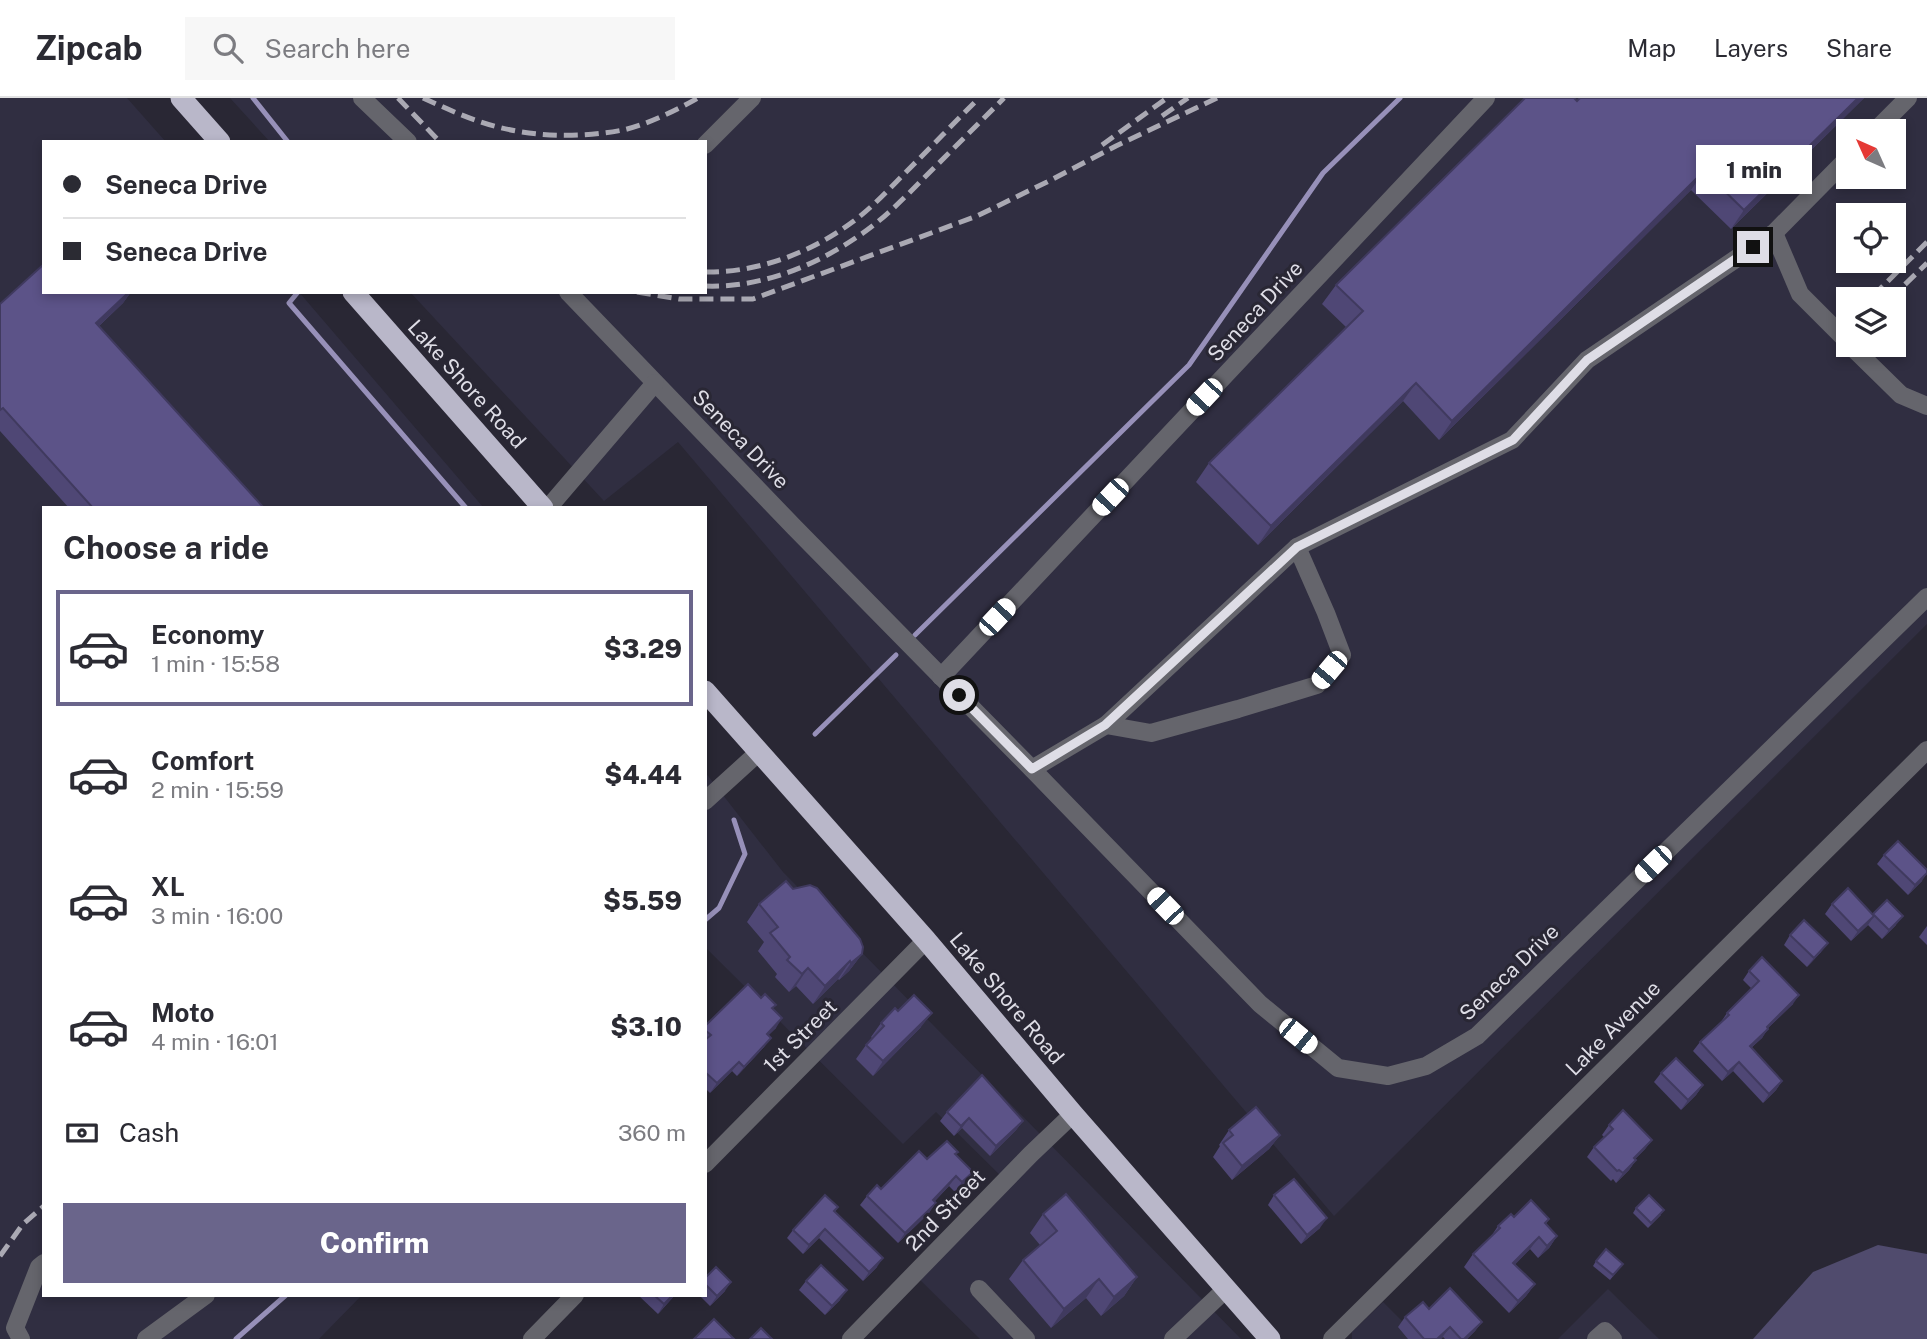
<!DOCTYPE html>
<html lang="en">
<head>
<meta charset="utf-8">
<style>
  body { margin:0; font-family:"Public Sans",sans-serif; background:#f7f7f7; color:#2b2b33; height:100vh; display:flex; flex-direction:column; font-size:26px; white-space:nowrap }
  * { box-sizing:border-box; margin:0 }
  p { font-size:23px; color:#7c7c81 }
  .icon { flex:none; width:38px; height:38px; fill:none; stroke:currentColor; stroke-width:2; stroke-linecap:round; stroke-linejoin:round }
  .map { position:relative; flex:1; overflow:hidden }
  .details { position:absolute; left:42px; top:408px; width:665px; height:791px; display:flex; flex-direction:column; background:#fff; border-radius:0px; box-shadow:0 4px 10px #0003 }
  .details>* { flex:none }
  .guide { position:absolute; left:42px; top:42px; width:665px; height:154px; border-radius:0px; box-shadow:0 4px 10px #0003; display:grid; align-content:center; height:154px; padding:0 21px; background:#fff }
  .needle { width:46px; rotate:315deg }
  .fabs { position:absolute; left:1836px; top:21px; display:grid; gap:14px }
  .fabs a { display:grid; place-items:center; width:70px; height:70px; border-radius:0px; background:#fff; box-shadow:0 4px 10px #0003; font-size:35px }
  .end { position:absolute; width:32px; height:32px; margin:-16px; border:9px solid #dedde6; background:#111; box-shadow:0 0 0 4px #111 }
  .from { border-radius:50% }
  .bubble { position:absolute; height:49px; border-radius:0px; background:#fff; box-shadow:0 4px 10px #0003; font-size:23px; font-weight:800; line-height:49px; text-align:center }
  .car { position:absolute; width:21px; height:42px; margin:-21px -10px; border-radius:9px; box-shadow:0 0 5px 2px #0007; background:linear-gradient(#fff 24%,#345 0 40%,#fff 0 76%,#345 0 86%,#fff 0) }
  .guide b { display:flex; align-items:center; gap:24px; height:66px; font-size:26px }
  .guide b+b { border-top:2px solid #e1e1e2 }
  .guide i { width:18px; height:18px; background:#2b2b33 }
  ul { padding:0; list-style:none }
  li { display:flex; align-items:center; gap:21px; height:116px; margin:0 14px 10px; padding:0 7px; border:4px solid transparent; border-radius:0px }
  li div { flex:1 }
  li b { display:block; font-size:26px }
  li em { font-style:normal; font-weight:800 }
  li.selected { border-color:#6a658b }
  li>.icon { width:63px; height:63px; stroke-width:1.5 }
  h2 { padding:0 21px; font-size:32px; line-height:84px }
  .pay { display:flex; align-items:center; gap:18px; height:77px; padding:0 21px; font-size:26px }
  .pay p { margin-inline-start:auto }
  .primary-button { display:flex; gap:14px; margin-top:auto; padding:14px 21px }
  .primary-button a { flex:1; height:80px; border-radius:0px; background:#6a658b; color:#fff; font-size:28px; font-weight:800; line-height:80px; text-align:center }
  header { display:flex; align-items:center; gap:42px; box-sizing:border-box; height:98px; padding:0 35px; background:#fff; border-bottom:2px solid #e1e1e2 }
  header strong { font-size:33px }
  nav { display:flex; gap:38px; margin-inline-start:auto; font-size:24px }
  .search { width:490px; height:63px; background:#f7f7f7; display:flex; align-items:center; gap:18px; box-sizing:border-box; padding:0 24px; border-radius:0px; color:#7c7c81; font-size:26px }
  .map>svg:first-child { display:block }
</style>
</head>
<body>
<header>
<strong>Zipcab</strong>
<div class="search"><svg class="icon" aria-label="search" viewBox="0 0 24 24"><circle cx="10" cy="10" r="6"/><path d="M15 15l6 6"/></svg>Search here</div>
<nav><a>Map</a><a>Layers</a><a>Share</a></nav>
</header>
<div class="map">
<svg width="1927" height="1241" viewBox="0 0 1927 1241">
  <rect width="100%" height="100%" fill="#292734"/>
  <g fill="#302e41" fill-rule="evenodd">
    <path d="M 0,0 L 127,0 L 166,44 L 44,44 L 44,194 L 299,194 L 483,409 L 44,410 L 44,1197 L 362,1197 L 319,1241 L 0,1241 Z"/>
    <path d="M 230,0 L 1927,0 L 1927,526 L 1334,1118 L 678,344 L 604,403 L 410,194 L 705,194 L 705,44 L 270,44 ZM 1848,33 L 1894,33 L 1894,79 L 1848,79 ZM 1848,117 L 1894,117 L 1894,163 L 1848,163 ZM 1848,201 L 1894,201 L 1894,247 L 1848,247 Z"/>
    <path d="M 705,674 L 783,774 L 1241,1241 L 980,1241 L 916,1178 L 1008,1085 L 936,1014 L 903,1046 L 705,849 Z"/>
    <path d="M 1608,1191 L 1659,1241 L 1558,1241 Z"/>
    <path d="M 1383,1204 L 1420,1241 L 1352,1241 L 1352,1234 Z"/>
  </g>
  <path fill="#504b6d" d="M 1878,1147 L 1927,1156 L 1927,1241 L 1753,1241 L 1813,1174 Z"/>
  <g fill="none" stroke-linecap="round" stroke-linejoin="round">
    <g stroke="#9790b9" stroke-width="5">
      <path d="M 253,0 L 288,44"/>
      <path d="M 298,194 L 289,205 L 466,410"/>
      <path d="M 915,537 L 1189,267 L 1323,75 L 1400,0"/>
      <path d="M 815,636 L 896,557"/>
      <path d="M 705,822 L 719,810 L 745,756 L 734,722"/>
      <path d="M 236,1241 L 286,1197"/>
    </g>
    <g stroke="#65656c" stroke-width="18">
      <path d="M 362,0 L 408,44"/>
      <path d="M 1875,33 L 1908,0"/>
      <path d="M 705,47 L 752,0"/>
      <path d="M 1774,135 L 1800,196 L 1848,244"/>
      <path d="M 568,194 L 794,429 L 1032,671 L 1260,906 L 1338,970 L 1388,978 L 1426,968 L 1477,938 L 1927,499"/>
      <path d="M 1850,247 L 1901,297 L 1927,308"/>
      <path d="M 548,410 L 655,285"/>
      <path d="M 941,579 L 1486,0"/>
      <path d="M 1106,627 L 1151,635 L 1238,611 L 1317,587 L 1342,557 L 1326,515 L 1297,449"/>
      <path d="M 1032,671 L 1106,627 L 1297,449 L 1512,342 L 1587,262 L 1774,135 L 1848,60"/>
      <path d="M 705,703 L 759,654"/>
      <path d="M 705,1066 L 926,842"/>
      <path d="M 979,1191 L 1026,1241"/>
      <path d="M 21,1241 L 15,1230 L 39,1169 L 44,1165"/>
      <path d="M 146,1241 L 206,1197"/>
      <path d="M 532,1241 L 575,1197"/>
      <path d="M 851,1241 L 1031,1056 L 1073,1016"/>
      <path d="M 1173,1241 L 1226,1191"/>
      <path d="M 1332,1241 L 1927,652"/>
      <path d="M 1596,1241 L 1605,1233 L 1613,1241"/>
    </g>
    <g stroke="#b9b7c9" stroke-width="21">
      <path d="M 181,0 L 220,44"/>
      <path d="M 353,194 L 543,410"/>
      <path d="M 705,593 L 926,842 L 1073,1016 L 1270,1241"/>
    </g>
    <g stroke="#aaa9b3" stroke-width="5" stroke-dasharray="14 7" stroke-linecap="butt">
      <path d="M 398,0 L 440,44"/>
      <path d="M 423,0 C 441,8 460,17 478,23 C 524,39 575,41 623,32 C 646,27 677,12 698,0"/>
      <path d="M 1162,18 L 1188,0"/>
      <path d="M 1102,47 L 1167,0"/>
      <path d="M 705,174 C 757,175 810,155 851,125 C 872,110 889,91 907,73 C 931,49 955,24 979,0"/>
      <path d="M 705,188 C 761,190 815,168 860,137 C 884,121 904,100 924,80 C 951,53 977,27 1004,0"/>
      <path d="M 637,194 L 679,201 L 753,201 L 977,118 L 1047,84 L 1116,48 L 1217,0"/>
      <path d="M 1873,198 L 1927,144"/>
      <path d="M 1890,201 L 1927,165"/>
      <path d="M 0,1158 L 23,1126 L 44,1108"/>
    </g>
  </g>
  <g fill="#4f4775">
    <path d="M 1580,0 L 1864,0 L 1731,131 L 1691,92 L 1439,342 L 1403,303 L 1258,447 L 1196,384 L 1209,365 L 1346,229 L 1322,206 L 1336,187 Z"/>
    <path d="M 44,194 L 131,194 L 123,205 L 99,228 L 264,410 L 69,410 L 0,333 L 0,206 Z"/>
    <path d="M 1884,757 L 1922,783 L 1908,797 L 1877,766 Z"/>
    <path d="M 793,791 L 862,856 L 849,873 L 839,882 L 838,881 L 813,906 L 796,888 L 789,894 L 775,879 L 777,876 L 758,853 L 764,844 L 747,824 L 759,806 Z"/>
    <path d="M 1832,806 L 1873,816 L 1896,827 L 1882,841 L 1868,827 L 1851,843 L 1825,816 Z"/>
    <path d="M 1927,828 L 1927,847 L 1919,839 Z"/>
    <path d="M 1790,837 L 1821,854 L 1807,869 L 1784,847 Z"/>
    <path d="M 1749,873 L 1793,906 L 1768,930 L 1762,940 L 1751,950 L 1782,983 L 1776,992 L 1763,1005 L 1733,973 L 1722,983 L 1693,953 L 1700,944 L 1721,924 L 1727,915 L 1752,891 L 1743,882 Z"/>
    <path d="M 773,911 L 776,930 L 768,937 L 764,949 L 737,978 L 732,973 L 710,995 L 705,990 L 705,928 Z"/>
    <path d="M 898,913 L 921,929 L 873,978 L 856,961 L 866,947 L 872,940 L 871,939 L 881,925 Z"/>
    <path d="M 1661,975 L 1703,987 L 1696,997 L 1681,1012 L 1654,984 Z"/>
    <path d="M 947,1014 L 1023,1023 L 1016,1032 L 990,1058 L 962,1030 L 954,1038 L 940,1023 Z"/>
    <path d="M 1609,1027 L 1652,1042 L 1645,1051 L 1635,1061 L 1636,1062 L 1629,1072 L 1616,1085 L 1613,1081 L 1611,1083 L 1587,1059 L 1594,1049 L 1604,1039 L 1602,1037 Z"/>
    <path d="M 1229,1032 L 1280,1037 L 1269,1051 L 1232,1082 L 1213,1059 L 1220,1048 L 1219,1047 Z"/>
    <path d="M 956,1057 L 966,1084 L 955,1094 L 949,1088 L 935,1103 L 929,1115 L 898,1145 L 860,1107 L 867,1098 L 881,1091 L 927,1061 Z"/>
    <path d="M 1274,1097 L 1320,1130 L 1301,1146 L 1268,1107 Z"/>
    <path d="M 838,1109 L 835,1114 L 877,1169 L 863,1183 L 819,1140 L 803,1156 L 787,1140 L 793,1132 Z"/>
    <path d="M 1636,1110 L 1661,1117 L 1648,1130 L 1633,1115 Z"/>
    <path d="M 1043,1116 L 1137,1179 L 1124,1198 L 1101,1218 L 1086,1200 L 1051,1230 L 1009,1181 L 1023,1162 L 1040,1147 L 1030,1135 Z"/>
    <path d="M 1514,1119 L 1549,1121 L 1546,1126 L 1557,1138 L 1549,1150 L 1538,1160 L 1530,1151 L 1515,1166 L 1535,1186 L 1526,1198 L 1509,1215 L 1464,1169 L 1473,1156 L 1492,1137 L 1498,1128 Z"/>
    <path d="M 1596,1163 L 1623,1166 L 1610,1182 L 1593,1168 Z"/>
    <path d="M 705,1180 L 725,1193 L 710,1208 L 699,1197 L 705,1197 Z"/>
    <path d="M 806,1183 L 840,1202 L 825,1217 L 799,1192 Z"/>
    <path d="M 638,1197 L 675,1197 L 658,1216 Z"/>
    <path d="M 1429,1211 L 1482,1224 L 1475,1233 L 1467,1241 L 1445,1241 L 1443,1239 L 1441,1241 L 1408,1241 L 1398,1229 L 1405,1219 Z"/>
  </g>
  <g fill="#403a5f">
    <path d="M 1858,0 L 1864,0 L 1731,131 L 1744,112 Z"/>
    <path d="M 1704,73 L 1691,92 L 1439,342 L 1452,323 Z"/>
    <path d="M 129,194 L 131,194 L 123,205 L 86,240 L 96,225 Z"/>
    <path d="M 1416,285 L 1403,303 L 1258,447 L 1271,428 Z"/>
    <path d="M 1927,775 L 1922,783 L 1908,797 L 1915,787 Z"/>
    <path d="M 1874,818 L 1868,827 L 1851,843 L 1858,833 Z"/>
    <path d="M 1903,818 L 1896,827 L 1882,841 L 1889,832 Z"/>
    <path d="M 1828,845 L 1821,854 L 1807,869 L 1814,860 Z"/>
    <path d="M 862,856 L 849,873 L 839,882 L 851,865 Z"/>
    <path d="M 850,863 L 838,881 L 813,906 L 825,888 Z"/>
    <path d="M 808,870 L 796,888 L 789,894 L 802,876 Z"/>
    <path d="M 1799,897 L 1793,906 L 1760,938 L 1767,929 Z"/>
    <path d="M 932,915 L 921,929 L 873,978 L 883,963 Z"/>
    <path d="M 782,920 L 776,930 L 760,946 L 767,936 Z"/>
    <path d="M 1768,931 L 1762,940 L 1743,957 L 1750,948 Z"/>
    <path d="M 771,940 L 764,949 L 737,978 L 744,969 Z"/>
    <path d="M 739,964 L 732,973 L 710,995 L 717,985 Z"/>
    <path d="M 1739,964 L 1733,973 L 1722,983 L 1728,974 Z"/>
    <path d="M 1782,983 L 1776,992 L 1763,1005 L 1769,996 Z"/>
    <path d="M 1703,987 L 1696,997 L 1681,1012 L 1688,1002 Z"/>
    <path d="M 969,1020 L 962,1030 L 954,1038 L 961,1028 Z"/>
    <path d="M 1023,1023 L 1016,1032 L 990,1058 L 996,1048 Z"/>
    <path d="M 1280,1037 L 1269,1051 L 1232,1082 L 1242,1068 Z"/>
    <path d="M 1652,1042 L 1645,1051 L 1627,1069 L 1634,1060 Z"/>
    <path d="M 1636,1062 L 1629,1072 L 1616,1085 L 1623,1075 Z"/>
    <path d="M 973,1074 L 966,1084 L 955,1094 L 962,1084 Z"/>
    <path d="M 956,1078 L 949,1088 L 926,1112 L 933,1102 Z"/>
    <path d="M 936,1105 L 929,1115 L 898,1145 L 905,1135 Z"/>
    <path d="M 1327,1120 L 1320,1130 L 1301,1146 L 1307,1137 Z"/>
    <path d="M 825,1131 L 819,1140 L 803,1156 L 809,1147 Z"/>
    <path d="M 1557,1138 L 1549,1150 L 1538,1160 L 1547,1148 Z"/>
    <path d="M 1539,1139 L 1530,1151 L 1505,1177 L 1513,1165 Z"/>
    <path d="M 883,1160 L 877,1169 L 863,1183 L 869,1174 Z"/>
    <path d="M 1137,1179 L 1124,1198 L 1101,1218 L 1114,1199 Z"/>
    <path d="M 1099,1181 L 1086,1200 L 1051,1230 L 1064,1211 Z"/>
    <path d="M 731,1184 L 725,1193 L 710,1208 L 717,1198 Z"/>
    <path d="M 1535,1186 L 1526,1198 L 1509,1215 L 1518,1203 Z"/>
    <path d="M 847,1192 L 840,1202 L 825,1217 L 832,1208 Z"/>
    <path d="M 673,1197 L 675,1197 L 658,1216 L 664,1206 Z"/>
    <path d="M 1482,1224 L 1475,1233 L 1467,1241 L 1464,1241 Z"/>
    <path d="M 1450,1229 L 1441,1241 L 1437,1241 Z"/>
  </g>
  <g fill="#5c5388" stroke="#403a5f" stroke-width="2">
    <path d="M 1525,0 L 1574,0 L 1577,3 L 1580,0 L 1858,0 L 1744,112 L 1704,73 L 1452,323 L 1416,285 L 1271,428 L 1209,365 L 1363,213 L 1336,187 Z"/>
    <path d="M 44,166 L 44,194 L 129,194 L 96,225 L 264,410 L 93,410 L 3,310 L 0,312 L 0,206 Z"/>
    <path d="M 1898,743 L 1927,772 L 1927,775 L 1915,787 L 1884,757 Z"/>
    <path d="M 786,783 L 793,791 L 810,787 L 817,790 L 860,841 L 863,849 L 862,856 L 851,865 L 850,863 L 825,888 L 808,870 L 802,876 L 787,862 L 790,859 L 770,835 L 778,829 L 759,806 Z"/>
    <path d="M 1848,790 L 1874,818 L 1858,833 L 1832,806 Z"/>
    <path d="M 1887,802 L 1903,818 L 1889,832 L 1873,816 Z"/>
    <path d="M 1804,822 L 1828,845 L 1814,860 L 1790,837 Z"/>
    <path d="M 1762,859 L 1799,897 L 1767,929 L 1768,931 L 1750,948 L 1782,983 L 1769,996 L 1739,964 L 1728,974 L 1700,944 L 1729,917 L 1727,915 L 1759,883 L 1749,873 Z"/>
    <path d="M 748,886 L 761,900 L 765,896 L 776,907 L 772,910 L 782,920 L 767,936 L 771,940 L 744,969 L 739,964 L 717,985 L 705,974 L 705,942 L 711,937 L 705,932 L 705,928 Z"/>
    <path d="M 914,897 L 932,915 L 883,963 L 866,947 L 884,928 L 881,925 L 895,910 L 898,913 Z"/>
    <path d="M 1676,960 L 1703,987 L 1688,1002 L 1661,975 Z"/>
    <path d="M 982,977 L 1023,1023 L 996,1048 L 969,1020 L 961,1028 L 947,1014 Z"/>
    <path d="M 1256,1009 L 1280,1037 L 1242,1068 L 1223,1045 L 1233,1037 L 1229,1032 Z"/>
    <path d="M 1623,1012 L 1652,1042 L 1634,1060 L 1636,1062 L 1623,1075 L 1619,1072 L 1617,1073 L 1594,1049 L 1613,1031 L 1609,1027 Z"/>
    <path d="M 947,1043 L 958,1054 L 955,1056 L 973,1074 L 962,1084 L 956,1078 L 933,1102 L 936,1105 L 905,1135 L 867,1098 L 877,1087 L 881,1091 L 919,1053 L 927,1061 Z"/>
    <path d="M 1294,1081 L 1327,1120 L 1307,1137 L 1274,1097 Z"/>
    <path d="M 1066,1096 L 1137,1179 L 1114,1199 L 1099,1181 L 1064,1211 L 1023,1162 L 1057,1133 L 1043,1116 Z"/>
    <path d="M 825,1097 L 838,1109 L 834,1113 L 883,1160 L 869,1174 L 825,1131 L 809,1147 L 793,1132 Z"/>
    <path d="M 1649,1097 L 1664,1112 L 1651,1125 L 1636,1110 Z"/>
    <path d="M 1531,1102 L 1549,1121 L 1545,1125 L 1557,1138 L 1547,1148 L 1539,1139 L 1513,1165 L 1535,1186 L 1518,1203 L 1473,1156 L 1500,1130 L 1498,1128 L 1511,1116 L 1514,1119 Z"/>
    <path d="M 1606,1151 L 1623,1166 L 1613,1177 L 1596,1163 Z"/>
    <path d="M 821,1167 L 847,1192 L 832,1208 L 806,1183 Z"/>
    <path d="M 716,1169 L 731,1184 L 717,1198 L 705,1186 L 705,1180 Z"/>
    <path d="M 1450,1190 L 1482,1224 L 1464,1241 L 1461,1241 L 1450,1229 L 1437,1241 L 1424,1241 L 1405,1219 L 1423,1204 L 1429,1211 Z"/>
    <path d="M 654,1197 L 673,1197 L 664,1206 Z"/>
    <path d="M 714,1221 L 734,1241 L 694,1241 Z"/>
    <path d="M 761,1230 L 772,1241 L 750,1241 Z"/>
  </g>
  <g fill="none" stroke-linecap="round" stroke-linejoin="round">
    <path stroke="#dedde6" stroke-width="9" d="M 959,597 L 1032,671 L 1105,627 L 1297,449 L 1513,342 L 1587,262 L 1753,149"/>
  </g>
  <g text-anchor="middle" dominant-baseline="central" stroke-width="6" stroke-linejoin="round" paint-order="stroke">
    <g font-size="21" fill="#dedde6" stroke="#292734">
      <text transform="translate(1255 213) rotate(-47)">Seneca Drive</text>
      <text transform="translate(467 286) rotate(48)">Lake Shore Road</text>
      <text transform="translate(741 341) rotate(46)">Seneca Drive</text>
      <text transform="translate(1509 874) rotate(-44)">Seneca Drive</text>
      <text transform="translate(1007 900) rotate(50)">Lake Shore Road</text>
      <text transform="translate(1613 930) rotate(-45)">Lake Avenue</text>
      <text transform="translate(800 938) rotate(-45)">1st Street</text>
      <text transform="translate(945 1112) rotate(-46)">2nd Street</text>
    </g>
  </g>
</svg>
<div class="fabs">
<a><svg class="needle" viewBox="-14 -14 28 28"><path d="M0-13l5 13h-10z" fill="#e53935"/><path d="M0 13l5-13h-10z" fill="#7c7c81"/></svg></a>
<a><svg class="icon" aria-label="locate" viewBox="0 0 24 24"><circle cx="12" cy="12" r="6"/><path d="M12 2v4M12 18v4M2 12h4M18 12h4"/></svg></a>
<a><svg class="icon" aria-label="layers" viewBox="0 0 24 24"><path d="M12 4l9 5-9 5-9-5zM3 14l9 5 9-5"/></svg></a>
</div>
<i class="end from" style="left:959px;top:597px"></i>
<i class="end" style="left:1753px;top:149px"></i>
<div class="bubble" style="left:1696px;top:47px;width:116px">1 min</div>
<i class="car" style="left:1204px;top:299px;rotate:223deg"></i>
<i class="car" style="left:1110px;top:399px;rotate:223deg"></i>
<i class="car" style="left:997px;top:519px;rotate:43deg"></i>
<i class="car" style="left:1329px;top:572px;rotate:220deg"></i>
<i class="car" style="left:1653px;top:766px;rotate:226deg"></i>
<i class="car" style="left:1165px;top:808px;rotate:316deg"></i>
<i class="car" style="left:1298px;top:938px;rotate:129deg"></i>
<div class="guide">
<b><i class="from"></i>Seneca Drive</b>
<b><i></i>Seneca Drive</b>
</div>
<section class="details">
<h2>Choose a ride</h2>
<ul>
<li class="selected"><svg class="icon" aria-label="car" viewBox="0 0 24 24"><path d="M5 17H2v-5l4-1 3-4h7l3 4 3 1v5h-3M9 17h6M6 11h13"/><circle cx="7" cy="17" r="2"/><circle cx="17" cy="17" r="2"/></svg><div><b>Economy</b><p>1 min · 15:58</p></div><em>$3.29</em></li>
<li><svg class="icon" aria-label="car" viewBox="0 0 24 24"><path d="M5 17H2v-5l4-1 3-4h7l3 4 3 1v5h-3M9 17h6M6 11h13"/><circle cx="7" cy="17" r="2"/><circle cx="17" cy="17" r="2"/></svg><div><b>Comfort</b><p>2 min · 15:59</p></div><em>$4.44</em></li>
<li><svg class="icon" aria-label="car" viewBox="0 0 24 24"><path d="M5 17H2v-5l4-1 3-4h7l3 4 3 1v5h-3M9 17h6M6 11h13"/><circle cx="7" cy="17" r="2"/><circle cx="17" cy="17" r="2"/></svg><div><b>XL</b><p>3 min · 16:00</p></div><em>$5.59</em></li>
<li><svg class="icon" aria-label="car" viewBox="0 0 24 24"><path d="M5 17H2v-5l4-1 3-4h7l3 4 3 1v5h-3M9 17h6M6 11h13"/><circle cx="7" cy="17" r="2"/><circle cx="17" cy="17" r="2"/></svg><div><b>Moto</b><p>4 min · 16:01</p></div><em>$3.10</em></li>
</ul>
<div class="pay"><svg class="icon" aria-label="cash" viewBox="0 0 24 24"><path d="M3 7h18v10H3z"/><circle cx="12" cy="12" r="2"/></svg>Cash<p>360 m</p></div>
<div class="primary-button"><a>Confirm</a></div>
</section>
</div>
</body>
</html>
